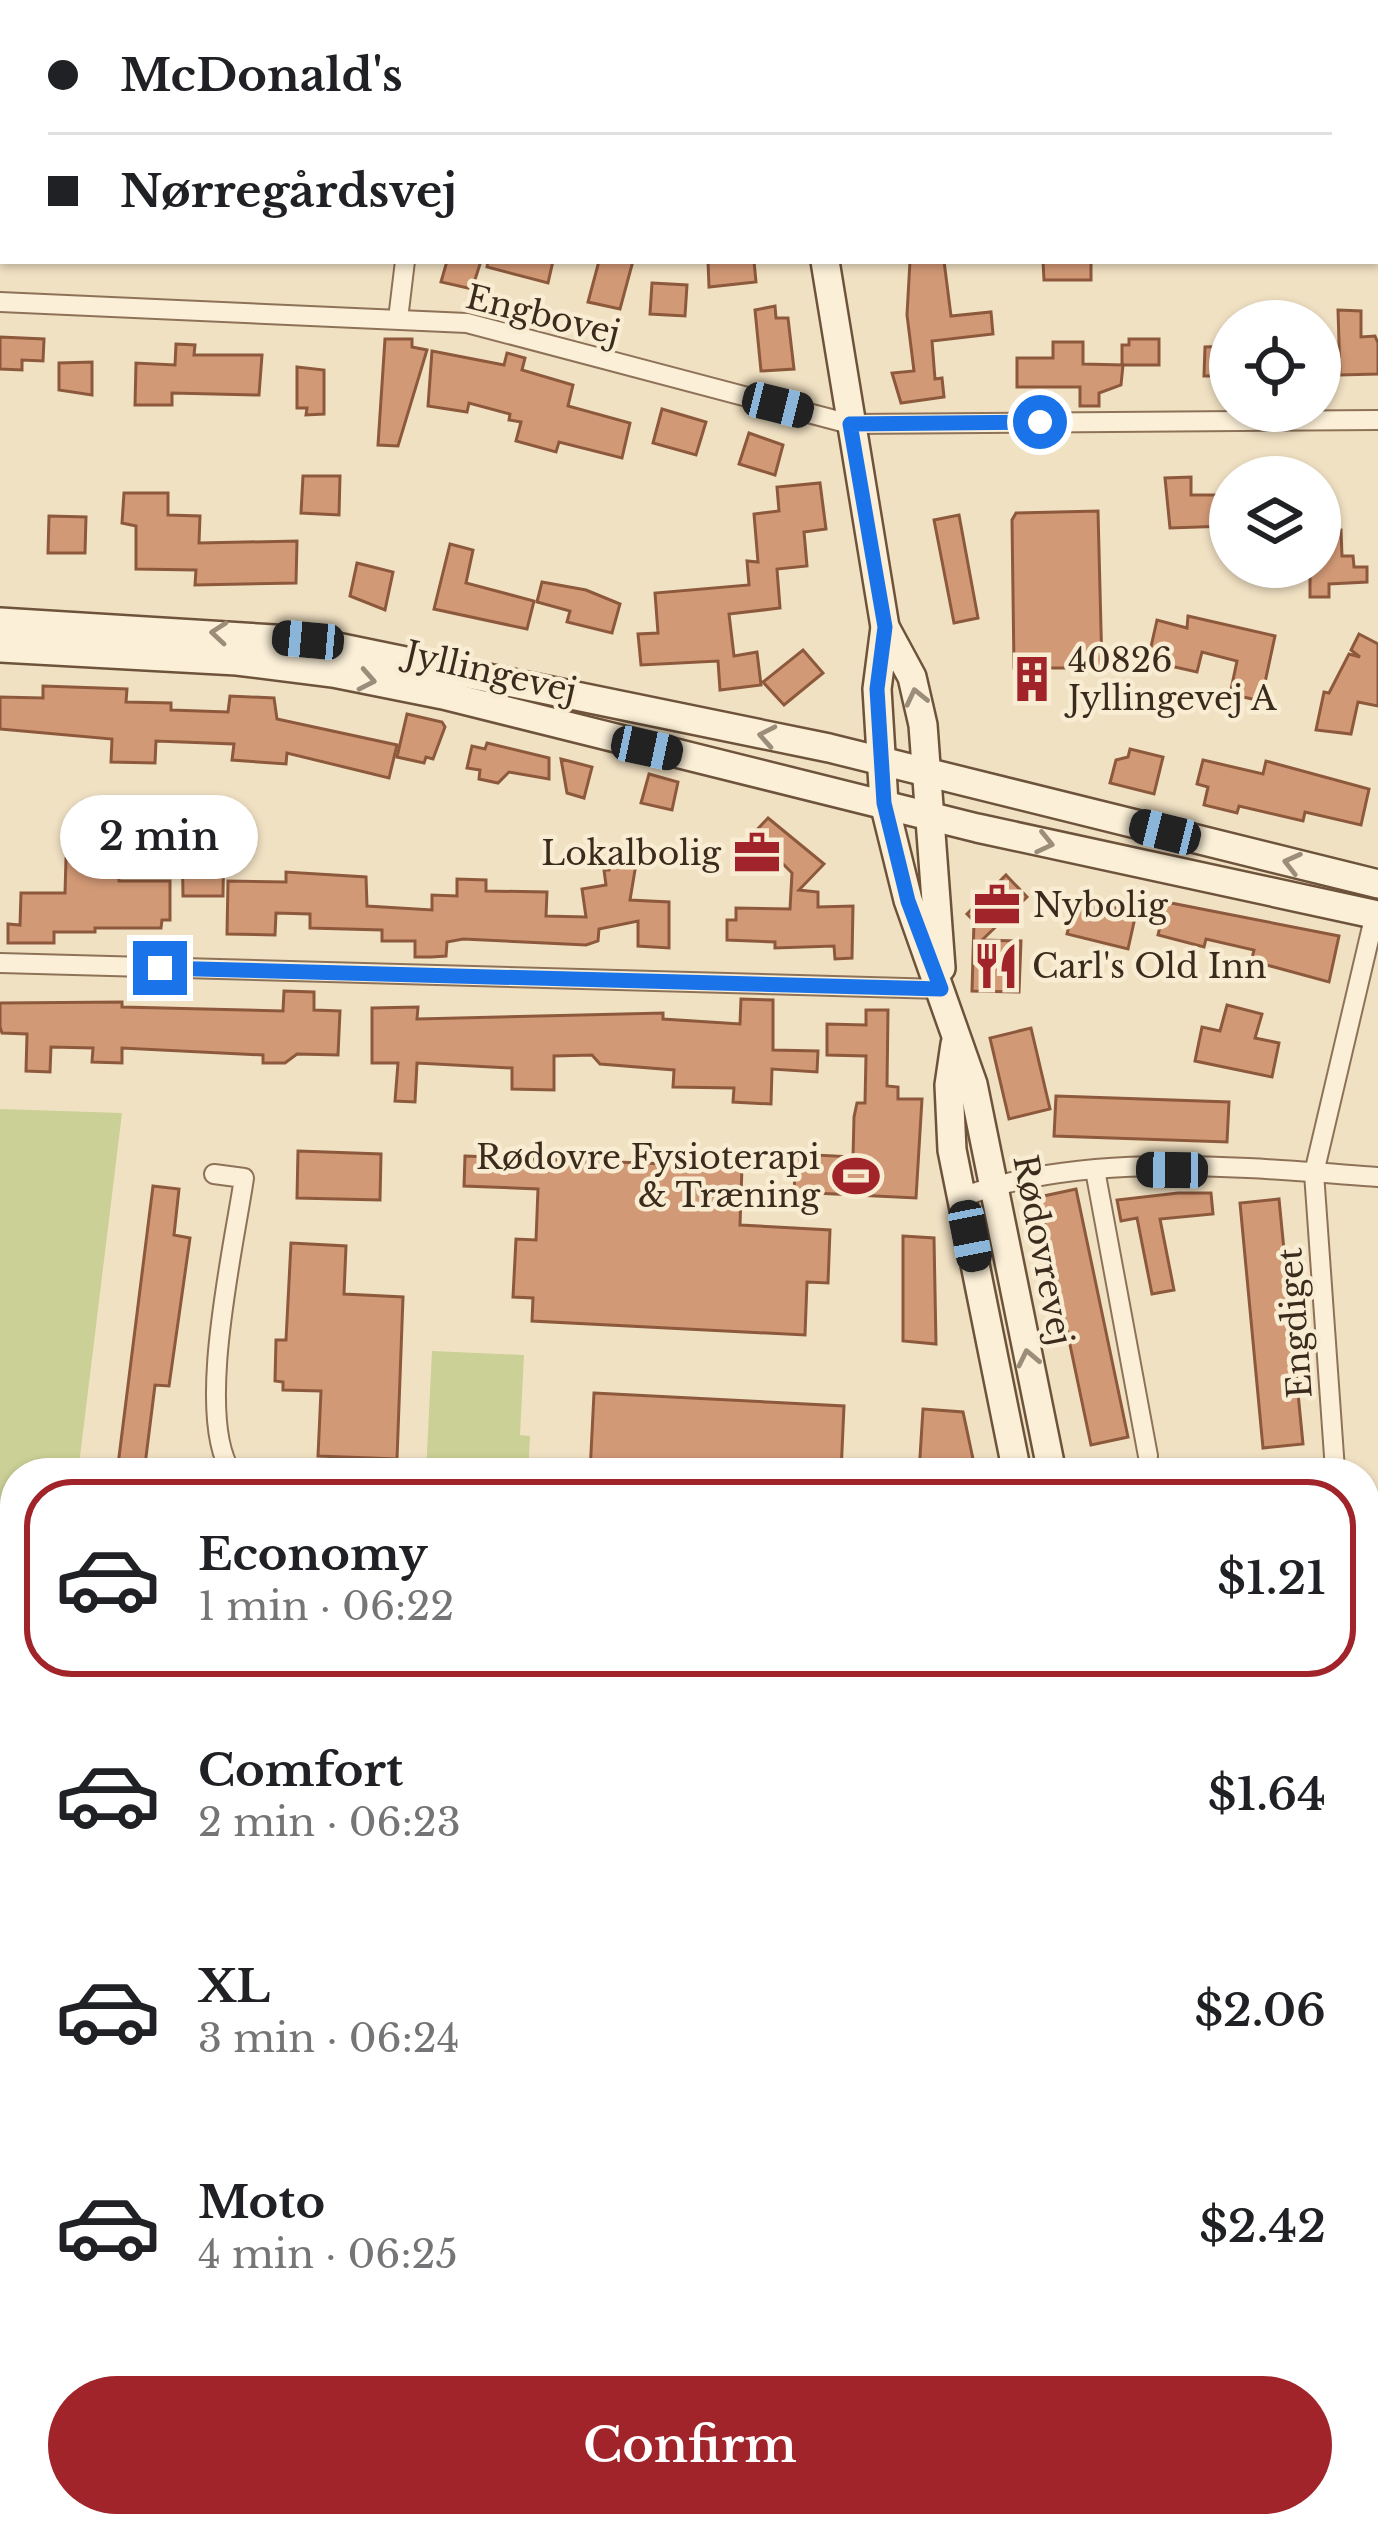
<!DOCTYPE html>
<html lang="en">
<head>
<meta charset="utf-8">
<style>
  body { margin:0; font-family:"Libre Baskerville",serif; background:#f6f6f6; color:#202124; height:100vh; display:flex; flex-direction:column; font-size:45px; white-space:nowrap }
  * { box-sizing:border-box; margin:0 }
  p { font-size:39px; color:#757577 }
  .icon { flex:none; width:66px; height:66px; fill:none; stroke:currentColor; stroke-width:2; stroke-linecap:round; stroke-linejoin:round }
  .map { position:relative; flex:1; overflow:hidden }
  .side { position:absolute; left:0px; top:1458px; width:1380px; height:1080px; display:flex; flex-direction:column; background:#fff; border-radius:48px 48px 0 0; box-shadow:0 3px 9px #0004 }
  .side>* { flex:none }
  .guide { position:absolute; left:0px; top:0px; width:1380px; height:264px; box-shadow:0 3px 9px #0004; display:grid; align-content:center; height:264px; padding:0 48px; background:#fff }
  .controls { position:absolute; left:1209px; top:300px; display:grid; gap:24px }
  .controls a { display:grid; place-items:center; width:132px; height:132px; border-radius:50%; background:#fff; box-shadow:0 3px 9px #0004; font-size:60px }
  .end { position:absolute; width:54px; height:54px; margin:-27px; border:15px solid #1a73e8; background:#fff; box-shadow:0 0 0 6px #fff }
  .from { border-radius:50% }
  .bubble { position:absolute; height:84px; border-radius:42px; background:#fff; box-shadow:0 3px 9px #0004; font-size:39px; font-weight:600; line-height:84px; text-align:center }
  .car { position:absolute; width:36px; height:72px; margin:-36px -18px; border-radius:15px; box-shadow:0 0 9px 3px #0007; background:linear-gradient(#222 24%,#8ab4d8 0 40%,#222 0 76%,#8ab4d8 0 86%,#222 0) }
  .guide b { display:flex; align-items:center; gap:42px; height:114px; font-size:45px }
  .guide b+b { border-top:3px solid #e0e0e0 }
  .guide i { width:30px; height:30px; background:#202124 }
  ul { padding:21px 0 0; list-style:none }
  li { display:flex; align-items:center; gap:36px; height:198px; margin:0 24px 18px; padding:0 24px; border:6px solid transparent; border-radius:48px }
  li div { flex:1 }
  li b { display:block; font-size:45px }
  li em { font-style:normal; font-weight:600 }
  li.current { border-color:#a02429 }
  li>.icon { width:108px; height:108px; stroke-width:1.5 }
  .action { display:flex; gap:24px; margin-top:auto; padding:24px 48px }
  .action a { flex:1; height:138px; border-radius:72px; background:#a02429; color:#fff; font-size:48px; font-weight:600; line-height:138px; text-align:center }
  .map>svg:first-child { display:block }
</style>
</head>
<body>
<div class="map">
<svg width="1378" height="2538" viewBox="0 0 1378 2538">
  <rect width="100%" height="100%" fill="#f1e1c3"/>
  <g fill="#cbd096">
    <path d="M 0,1109 L 122,1113 L 78,1473 L 15,1473 L 15,1992 L 0,2115 Z"/>
    <path d="M 432,1351 L 524,1355 L 520,1435 L 530,1436 L 528,1473 L 426,1473 Z"/>
  </g>
  <g fill="#d29976" stroke="#8d593c" stroke-width="3">
    <path d="M 447,261 L 481,261 L 472,289 L 441,282 Z"/>
    <path d="M 488,261 L 553,261 L 548,283 L 487,267 Z"/>
    <path d="M 599,261 L 633,261 L 620,309 L 588,302 Z"/>
    <path d="M 708,261 L 754,261 L 756,282 L 709,287 Z"/>
    <path d="M 910,261 L 944,261 L 951,316 L 991,312 L 993,334 L 932,341 L 935,379 L 942,378 L 944,397 L 901,403 L 892,373 L 914,371 L 907,315 Z"/>
    <path d="M 1043,261 L 1091,261 L 1091,280 L 1044,280 Z"/>
    <path d="M 652,283 L 687,285 L 685,316 L 650,314 Z"/>
    <path d="M 775,306 L 776,318 L 788,318 L 794,369 L 761,371 L 755,310 Z"/>
    <path d="M 1338,310 L 1361,311 L 1361,337 L 1375,336 L 1378,343 L 1378,374 L 1340,375 Z"/>
    <path d="M 0,337 L 44,339 L 43,361 L 22,360 L 22,370 L 0,369 Z"/>
    <path d="M 385,339 L 412,339 L 412,347 L 427,350 L 398,446 L 378,445 Z"/>
    <path d="M 1129,339 L 1159,339 L 1159,365 L 1122,365 L 1122,345 L 1129,345 Z"/>
    <path d="M 1053,342 L 1083,342 L 1083,364 L 1123,365 L 1121,385 L 1099,393 L 1099,406 L 1080,406 L 1080,387 L 1017,387 L 1017,358 L 1053,358 Z"/>
    <path d="M 176,344 L 195,345 L 194,355 L 262,355 L 259,395 L 172,393 L 172,405 L 135,405 L 136,363 L 175,365 Z"/>
    <path d="M 1230,346 L 1230,376 L 1204,376 L 1205,347 Z"/>
    <path d="M 432,351 L 504,365 L 507,353 L 525,358 L 522,370 L 573,385 L 568,406 L 630,423 L 622,458 L 559,442 L 556,452 L 516,441 L 521,422 L 509,420 L 510,414 L 469,403 L 467,412 L 428,406 Z"/>
    <path d="M 92,362 L 92,395 L 59,390 L 59,363 Z"/>
    <path d="M 297,367 L 324,370 L 324,414 L 306,415 L 307,408 L 297,408 Z"/>
    <path d="M 662,409 L 706,422 L 696,455 L 653,443 Z"/>
    <path d="M 749,433 L 783,445 L 775,475 L 739,464 Z"/>
    <path d="M 303,476 L 340,476 L 339,515 L 301,513 Z"/>
    <path d="M 1191,477 L 1191,495 L 1227,495 L 1227,526 L 1170,528 L 1165,478 Z"/>
    <path d="M 820,483 L 826,529 L 804,532 L 807,566 L 777,569 L 780,608 L 729,614 L 734,656 L 757,652 L 761,685 L 720,690 L 718,661 L 641,665 L 638,634 L 658,633 L 655,593 L 749,585 L 747,561 L 758,562 L 754,514 L 779,511 L 777,487 Z"/>
    <path d="M 124,493 L 168,493 L 168,515 L 200,516 L 199,543 L 297,541 L 296,583 L 195,585 L 196,570 L 136,569 L 136,526 L 122,523 Z"/>
    <path d="M 1098,511 L 1102,668 L 1014,668 L 1012,520 L 1016,513 Z"/>
    <path d="M 959,515 L 978,618 L 954,623 L 934,520 Z"/>
    <path d="M 49,516 L 86,517 L 85,553 L 48,553 Z"/>
    <path d="M 1341,530 L 1342,556 L 1353,556 L 1354,567 L 1367,567 L 1367,582 L 1329,584 L 1329,597 L 1310,597 L 1310,567 L 1320,567 L 1320,531 Z"/>
    <path d="M 450,544 L 473,550 L 466,583 L 534,601 L 527,629 L 434,609 Z"/>
    <path d="M 357,563 L 393,572 L 385,610 L 350,596 Z"/>
    <path d="M 542,582 L 586,590 L 620,604 L 612,633 L 567,622 L 570,611 L 537,602 Z"/>
    <path d="M 1188,616 L 1275,636 L 1261,701 L 1230,694 L 1237,661 L 1202,652 L 1197,672 L 1166,665 L 1164,673 L 1146,669 L 1157,620 L 1187,628 Z"/>
    <path d="M 1359,634 L 1378,644 L 1378,706 L 1358,702 L 1351,734 L 1316,730 L 1324,692 L 1329,693 L 1349,654 L 1360,657 L 1351,650 Z"/>
    <path d="M 803,650 L 823,673 L 784,705 L 763,682 Z"/>
    <path d="M 43,686 L 127,689 L 126,702 L 171,703 L 171,710 L 228,712 L 230,696 L 274,698 L 277,719 L 397,745 L 389,778 L 287,753 L 286,764 L 232,760 L 234,744 L 156,741 L 155,763 L 111,762 L 112,739 L 0,729 L 0,697 L 43,698 Z"/>
    <path d="M 407,714 L 442,722 L 445,727 L 433,759 L 426,757 L 424,763 L 397,757 Z"/>
    <path d="M 487,743 L 549,758 L 549,779 L 509,772 L 498,783 L 479,779 L 480,770 L 467,768 L 472,746 L 485,749 Z"/>
    <path d="M 1130,749 L 1163,757 L 1154,794 L 1110,783 L 1116,760 L 1128,757 Z"/>
    <path d="M 561,759 L 592,767 L 584,798 L 567,793 Z"/>
    <path d="M 1203,760 L 1263,774 L 1266,761 L 1369,789 L 1361,825 L 1305,812 L 1303,821 L 1239,806 L 1237,813 L 1204,805 L 1208,787 L 1197,784 Z"/>
    <path d="M 649,774 L 678,782 L 672,810 L 641,803 Z"/>
    <path d="M 768,818 L 824,864 L 799,890 L 818,892 L 818,907 L 853,906 L 852,958 L 835,959 L 834,946 L 775,948 L 775,942 L 727,940 L 727,920 L 736,920 L 736,908 L 790,909 L 792,873 L 771,852 L 754,863 L 739,849 Z"/>
    <path d="M 182,833 L 224,833 L 223,896 L 183,896 Z"/>
    <path d="M 612,853 L 637,858 L 630,900 L 669,902 L 669,948 L 638,946 L 638,921 L 599,929 L 598,941 L 586,945 L 463,939 L 447,942 L 446,956 L 431,957 L 415,957 L 415,941 L 382,941 L 382,930 L 310,928 L 310,914 L 276,913 L 275,935 L 227,934 L 228,881 L 286,882 L 286,872 L 366,877 L 367,906 L 432,910 L 432,895 L 457,896 L 457,879 L 486,880 L 486,891 L 547,892 L 546,916 L 586,917 L 582,889 L 606,885 L 604,870 L 609,870 Z"/>
    <path d="M 66,859 L 118,864 L 119,881 L 170,881 L 170,920 L 162,920 L 161,928 L 95,928 L 95,932 L 54,932 L 54,943 L 8,943 L 8,924 L 20,925 L 21,893 L 65,893 Z"/>
    <path d="M 1006,875 L 1027,897 L 982,940 L 1021,941 L 1019,992 L 972,991 L 974,921 L 967,914 Z"/>
    <path d="M 1076,898 L 1136,913 L 1128,949 L 1067,934 Z"/>
    <path d="M 1166,902 L 1339,936 L 1329,982 L 1263,964 L 1252,958 L 1254,950 L 1206,939 L 1204,947 L 1158,935 Z"/>
    <path d="M 284,991 L 314,992 L 314,1010 L 340,1011 L 338,1055 L 297,1054 L 285,1063 L 263,1063 L 263,1055 L 122,1048 L 122,1063 L 92,1062 L 93,1048 L 51,1047 L 50,1072 L 26,1071 L 27,1034 L 2,1033 L 0,1027 L 0,1003 L 122,1002 L 122,1007 L 283,1011 Z"/>
    <path d="M 741,999 L 773,1000 L 773,1050 L 818,1051 L 817,1072 L 772,1069 L 771,1104 L 733,1102 L 734,1088 L 673,1087 L 674,1070 L 600,1064 L 592,1055 L 554,1056 L 554,1090 L 512,1089 L 512,1068 L 417,1063 L 415,1102 L 395,1101 L 398,1063 L 372,1063 L 372,1008 L 418,1007 L 417,1019 L 663,1013 L 663,1019 L 740,1024 Z"/>
    <path d="M 1227,1005 L 1262,1014 L 1255,1038 L 1279,1043 L 1272,1077 L 1195,1061 L 1202,1027 L 1220,1031 Z"/>
    <path d="M 866,1010 L 888,1010 L 887,1086 L 898,1087 L 898,1099 L 922,1099 L 916,1198 L 794,1192 L 796,1154 L 853,1157 L 854,1117 L 857,1103 L 865,1103 L 866,1056 L 827,1055 L 827,1024 L 866,1025 Z"/>
    <path d="M 1031,1028 L 1050,1109 L 1009,1119 L 990,1038 Z"/>
    <path d="M 1056,1096 L 1229,1102 L 1227,1142 L 1054,1136 Z"/>
    <path d="M 298,1151 L 381,1154 L 380,1200 L 297,1198 Z"/>
    <path d="M 465,1156 L 742,1167 L 740,1225 L 830,1230 L 828,1283 L 807,1282 L 805,1335 L 532,1321 L 533,1298 L 513,1297 L 516,1239 L 536,1240 L 538,1189 L 464,1186 Z"/>
    <path d="M 153,1186 L 179,1189 L 174,1235 L 190,1238 L 169,1386 L 155,1385 L 144,1473 L 117,1473 Z"/>
    <path d="M 1076,1189 L 1128,1437 L 1091,1445 L 1039,1197 Z"/>
    <path d="M 1178,1193 L 1211,1193 L 1213,1214 L 1160,1219 L 1174,1290 L 1152,1294 L 1137,1218 L 1121,1221 L 1117,1200 Z"/>
    <path d="M 1279,1199 L 1303,1444 L 1263,1448 L 1240,1203 Z"/>
    <path d="M 903,1236 L 934,1238 L 936,1344 L 903,1341 Z"/>
    <path d="M 291,1243 L 346,1246 L 344,1294 L 403,1297 L 397,1459 L 318,1456 L 321,1391 L 283,1390 L 283,1382 L 275,1381 L 276,1340 L 286,1340 Z"/>
    <path d="M 594,1393 L 844,1406 L 841,1473 L 590,1473 Z"/>
    <path d="M 923,1409 L 963,1412 L 976,1473 L 919,1473 Z"/>
  </g>
  <g fill="none" stroke-linecap="round" stroke-linejoin="round">
    <defs>
      <g id="street">
        <path d="M 434,0 L 434,3"/>
        <path d="M 0,302 L 467,323 L 850,424 L 1378,420"/>
        <path d="M 398,319 L 405,261"/>
        <path d="M 0,963 L 941,989"/>
        <path d="M 1095,1170 L 1148,1456"/>
        <path d="M 214,1174 L 244,1178 C 234,1247 194,1418 232,1473"/>
        <path d="M 963,1197 C 1083,1150 1251,1168 1378,1177"/>
        <path d="M 1335,1470 L 1314,1173 L 1375,914"/>
        <path d="M 1365,1512 L 1378,1513"/>
        <path d="M 1365,1772 L 1370,1858 L 1365,1858"/>
        <path d="M 1365,2135 L 1378,2134"/>
        <path d="M 0,2159 L 15,2161"/>
        <path d="M 375,2538 L 376,2523"/>
        <path d="M 1251,2538 L 1378,2529"/>
      </g>
      <g id="secondary">
        <path d="M 763,0 L 764,3"/>
        <path d="M 825,261 L 885,627 L 877,689 L 884,803 L 908,900 L 973,1084 L 1052,1473"/>
        <path d="M 0,622 L 308,641 L 829,748 L 1378,884"/>
        <path d="M 885,627 L 912,677 L 923,725 L 941,968"/>
        <path d="M 0,648 L 237,661 L 333,673 L 443,695 L 977,828 L 1378,915"/>
        <path d="M 955,1044 L 949,1085 L 952,1150 L 1017,1473"/>
        <path d="M 1110,2523 L 1111,2538"/>
      </g>
    </defs>
    <use href="#street" stroke="#8d7258" stroke-width="22"/>
    <use href="#secondary" stroke="#6e533b" stroke-width="32"/>
    <use href="#street" stroke="#fbefd7" stroke-width="18"/>
    <use href="#secondary" stroke="#fbefd7" stroke-width="27"/>
  </g>
  <defs><path id="oneway-chevron" d="M-2-3.5L2.5 0L-2 3.5" fill="none" stroke-width="1.6" stroke-linecap="round" stroke-linejoin="round" transform="scale(3)"/></defs>
  <g stroke="#9b8d7a">
    <use href="#oneway-chevron" transform="translate(219 633) rotate(-175)"/>
    <use href="#oneway-chevron" transform="translate(367 680) rotate(11)"/>
    <use href="#oneway-chevron" transform="translate(916 697) rotate(-103)"/>
    <use href="#oneway-chevron" transform="translate(767 736) rotate(-169)"/>
    <use href="#oneway-chevron" transform="translate(1045 843) rotate(13)"/>
    <use href="#oneway-chevron" transform="translate(1292 863) rotate(-166)"/>
    <use href="#oneway-chevron" transform="translate(1028 1358) rotate(-102)"/>
  </g>
  <g fill="none" stroke-linecap="round" stroke-linejoin="round">
    <path stroke="#1a73e8" stroke-width="15" d="M 160,968 L 941,989 L 908,901 L 884,803 L 877,689 L 885,627 L 850,424 L 1040,422"/>
  </g>
  <defs>
    <symbol id="building-bare" viewBox="-9 -9 18 18"><path d="M-4-6H4V6H1V3H-1V6H-4ZM-2.5-4.3h1.7v1.8h-1.7ZM.8-4.3h1.7v1.8H.8ZM-2.5-1h1.7V.8h-1.7ZM.8-1h1.7V.8H.8Z" fill="#a02429" stroke="#f8ecd3" stroke-width="2.5" paint-order="stroke"/></symbol>
    <symbol id="office-bare" viewBox="-9 -9 18 18"><path d="M-6-3h4V-5.5h4V-3h4V5H-6ZM-1-4.5V-3h2v-1.5ZM-6 0V1H6V0Z" fill="#a02429" stroke="#f8ecd3" stroke-width="2.5" paint-order="stroke"/></symbol>
    <symbol id="restaurant-bare" viewBox="-9 -9 18 18"><path d="M-5-6h1v4h1v-4h1v4h1v-4h1v5L-1.5 .5V6h-2V.5L-5-1ZM5-6V6H3V1.5H1.5Q1.5-4 5-6Z" fill="#a02429" stroke="#f8ecd3" stroke-width="2.5" paint-order="stroke"/></symbol>
    <symbol id="stadium-bare" viewBox="-9 -9 18 18"><path d="M0-5a6.5 5 0 1 0 0 10a6.5 5 0 1 0 0-10ZM-3.5-1.8h7v3.6h-7Z" fill="#a02429" stroke="#f8ecd3" stroke-width="2.5" paint-order="stroke"/></symbol>
  </defs>
  <g fill-rule="evenodd">
    <use href="#building-bare" x="999" y="646" width="66" height="66"/>
    <use href="#office-bare" x="724" y="820" width="66" height="66"/>
    <use href="#office-bare" x="964" y="872" width="66" height="66"/>
    <use href="#restaurant-bare" x="963" y="933" width="66" height="66"/>
    <use href="#stadium-bare" x="823" y="1143" width="66" height="66"/>
  </g>
  <g text-anchor="middle" dominant-baseline="central" stroke-width="9" stroke-linejoin="round" paint-order="stroke">
    <g font-size="33" fill="#3b2b1d" stroke="#f8ecd3">
      <text transform="translate(543 315) rotate(14)">Engbovej</text>
      <text transform="translate(491 672) rotate(13)">Jyllingevej</text>
      <text transform="translate(1043 1250) rotate(79)">Rødovrevej</text>
      <text transform="translate(1295 1323) rotate(-94)">Engdiget</text>
    </g>
    <g font-size="33" fill="#3b2b1d" stroke="#f8ecd3" text-anchor="start">
      <text x="1068" y="660">40826<tspan x="1068" dy="38">Jyllingevej A</tspan></text>
      <text x="721" y="853" text-anchor="end">Lokalbolig</text>
      <text x="1033" y="905">Nybolig</text>
      <text x="1032" y="966">Carl's Old Inn</text>
      <text x="820" y="1157" text-anchor="end">Rødovre Fysioterapi<tspan x="820" dy="38">&amp; Træning</tspan></text>
    </g>
  </g>
</svg>
<div class="controls">
<a><svg class="icon" aria-label="locate" viewBox="0 0 24 24"><circle cx="12" cy="12" r="6"/><path d="M12 2v4M12 18v4M2 12h4M18 12h4"/></svg></a>
<a><svg class="icon" aria-label="layers" viewBox="0 0 24 24"><path d="M12 4l9 5-9 5-9-5zM3 14l9 5 9-5"/></svg></a>
</div>
<i class="end from" style="left:1040px;top:422px"></i>
<i class="end" style="left:160px;top:968px"></i>
<div class="bubble" style="left:60px;top:795px;width:198px">2 min</div>
<i class="car" style="left:778px;top:405px;rotate:104deg"></i>
<i class="car" style="left:308px;top:640px;rotate:275deg"></i>
<i class="car" style="left:647px;top:748px;rotate:102deg"></i>
<i class="car" style="left:1165px;top:832px;rotate:284deg"></i>
<i class="car" style="left:1172px;top:1170px;rotate:271deg"></i>
<i class="car" style="left:970px;top:1236px;rotate:169deg"></i>
<div class="guide">
<b><i class="from"></i>McDonald's</b>
<b><i></i>Nørregårdsvej</b>
</div>
<section class="side">
<ul>
<li class="current"><svg class="icon" aria-label="car" viewBox="0 0 24 24"><path d="M5 17H2v-5l4-1 3-4h7l3 4 3 1v5h-3M9 17h6M6 11h13"/><circle cx="7" cy="17" r="2"/><circle cx="17" cy="17" r="2"/></svg><div><b>Economy</b><p>1 min · 06:22</p></div><em>$1.21</em></li>
<li><svg class="icon" aria-label="car" viewBox="0 0 24 24"><path d="M5 17H2v-5l4-1 3-4h7l3 4 3 1v5h-3M9 17h6M6 11h13"/><circle cx="7" cy="17" r="2"/><circle cx="17" cy="17" r="2"/></svg><div><b>Comfort</b><p>2 min · 06:23</p></div><em>$1.64</em></li>
<li><svg class="icon" aria-label="car" viewBox="0 0 24 24"><path d="M5 17H2v-5l4-1 3-4h7l3 4 3 1v5h-3M9 17h6M6 11h13"/><circle cx="7" cy="17" r="2"/><circle cx="17" cy="17" r="2"/></svg><div><b>XL</b><p>3 min · 06:24</p></div><em>$2.06</em></li>
<li><svg class="icon" aria-label="car" viewBox="0 0 24 24"><path d="M5 17H2v-5l4-1 3-4h7l3 4 3 1v5h-3M9 17h6M6 11h13"/><circle cx="7" cy="17" r="2"/><circle cx="17" cy="17" r="2"/></svg><div><b>Moto</b><p>4 min · 06:25</p></div><em>$2.42</em></li>
</ul>
<div class="action"><a>Confirm</a></div>
</section>
</div>
</body>
</html>
